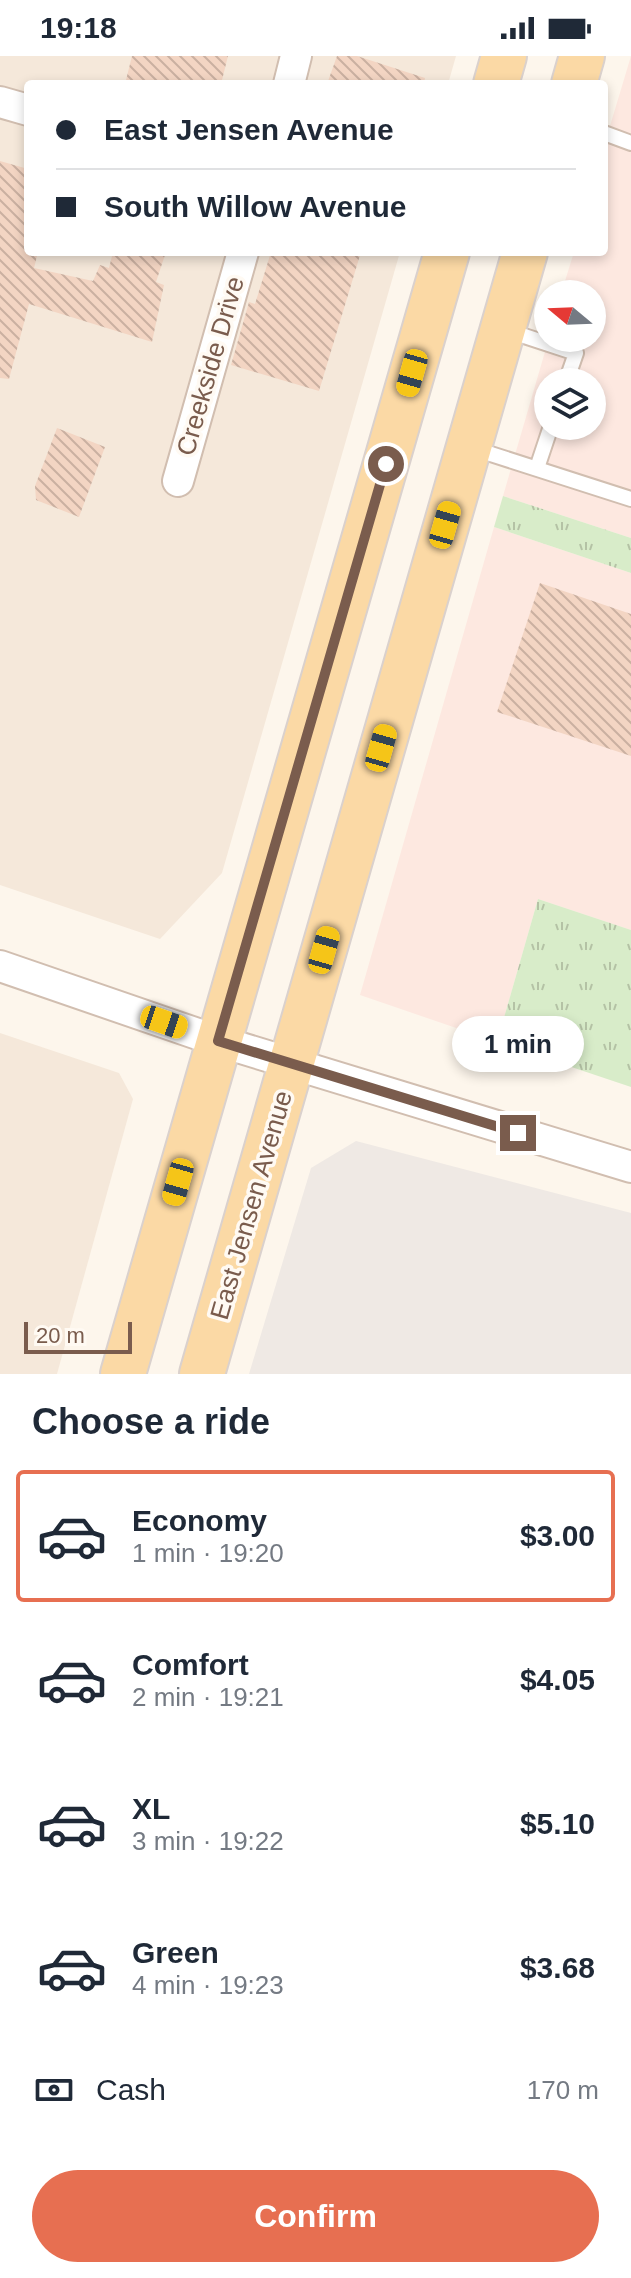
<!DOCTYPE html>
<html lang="en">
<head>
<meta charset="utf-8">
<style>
  body { margin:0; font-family:Arial,sans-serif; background:#f6f6f7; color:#1f2937; height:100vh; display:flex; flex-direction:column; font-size:30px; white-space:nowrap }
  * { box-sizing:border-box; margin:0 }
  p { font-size:26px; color:#747a83 }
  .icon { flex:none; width:44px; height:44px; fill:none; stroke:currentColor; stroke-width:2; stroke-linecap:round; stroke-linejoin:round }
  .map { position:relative; height:1318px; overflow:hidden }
  .side { display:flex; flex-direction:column; background:#fff; flex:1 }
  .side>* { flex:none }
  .guide { position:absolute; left:24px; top:24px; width:584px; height:176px; border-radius:8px; box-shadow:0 4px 12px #0003; display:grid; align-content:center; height:176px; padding:0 32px; background:#fff }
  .needle { width:52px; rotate:289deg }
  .buttons { position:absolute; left:534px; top:224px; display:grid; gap:16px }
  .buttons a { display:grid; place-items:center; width:72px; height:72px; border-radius:50%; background:#fff; box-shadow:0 4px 12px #0003; font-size:40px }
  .scale { position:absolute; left:24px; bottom:20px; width:108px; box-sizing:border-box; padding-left:8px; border:4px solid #7a5c4d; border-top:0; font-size:22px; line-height:28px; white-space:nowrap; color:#7a5c4d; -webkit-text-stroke:6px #fffaf3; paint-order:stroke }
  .end { position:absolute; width:36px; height:36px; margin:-18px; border:10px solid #7a5c4d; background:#fff; box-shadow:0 0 0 4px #fff }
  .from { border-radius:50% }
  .bubble { position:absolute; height:56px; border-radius:28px; background:#fff; box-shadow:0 4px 12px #0003; font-size:26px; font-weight:600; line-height:56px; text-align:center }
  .car { position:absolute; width:24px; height:48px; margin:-24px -12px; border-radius:10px; box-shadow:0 0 6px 2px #0007; background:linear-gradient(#f5c518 24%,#345 0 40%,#f5c518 0 76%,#345 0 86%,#f5c518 0) }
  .guide b { display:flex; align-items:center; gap:28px; height:76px; font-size:30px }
  .guide b+b { border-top:2px solid #e0e1e3 }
  .guide i { width:20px; height:20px; background:#1f2937 }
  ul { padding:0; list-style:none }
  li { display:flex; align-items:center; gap:24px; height:132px; margin:0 16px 12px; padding:0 16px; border:4px solid transparent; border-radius:8px }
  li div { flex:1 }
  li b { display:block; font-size:30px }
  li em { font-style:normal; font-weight:600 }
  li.current { border-color:#e76f51 }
  li>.icon { width:72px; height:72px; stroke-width:1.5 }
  h2 { padding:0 32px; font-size:36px; line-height:96px }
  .pay { display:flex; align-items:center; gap:20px; height:88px; padding:0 32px; font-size:30px }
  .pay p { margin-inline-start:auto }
  .button { display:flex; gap:16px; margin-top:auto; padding:16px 32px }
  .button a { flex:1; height:92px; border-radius:48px; background:#e76f51; color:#fff; font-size:32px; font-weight:600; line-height:92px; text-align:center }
  .status { display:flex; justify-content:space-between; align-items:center; height:56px; padding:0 40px; background:#fff; direction:ltr }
  .status svg { height:22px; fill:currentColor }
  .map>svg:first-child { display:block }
</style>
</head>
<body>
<div class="status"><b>19:18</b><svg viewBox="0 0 49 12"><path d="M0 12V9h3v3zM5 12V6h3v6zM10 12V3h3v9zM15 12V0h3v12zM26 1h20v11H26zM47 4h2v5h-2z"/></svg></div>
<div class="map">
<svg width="631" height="1318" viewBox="0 0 631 1318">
  <defs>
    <pattern id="grass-tufts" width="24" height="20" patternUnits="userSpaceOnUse" patternTransform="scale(2)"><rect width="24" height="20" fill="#d8ecc9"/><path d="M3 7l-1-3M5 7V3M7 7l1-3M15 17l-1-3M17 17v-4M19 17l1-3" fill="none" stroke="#b4c2a5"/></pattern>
    <pattern id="building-back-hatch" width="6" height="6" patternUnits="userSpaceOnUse" patternTransform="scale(2)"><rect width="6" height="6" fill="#f3d5c3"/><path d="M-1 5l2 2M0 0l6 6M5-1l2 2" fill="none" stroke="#cab0a1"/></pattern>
  </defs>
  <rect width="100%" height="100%" fill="#fdf6ec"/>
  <g fill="#f5e8da">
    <path d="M 0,0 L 456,0 L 448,28 L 28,28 L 28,196 L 400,196 L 222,817 L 160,883 L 0,829 Z"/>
    <path d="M 0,977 L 119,1017 L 133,1043 L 57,1318 L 0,1318 Z"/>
  </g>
  <g fill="#fde8e0" fill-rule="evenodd">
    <path d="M 631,0 L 631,482 L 503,440 L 549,282 L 592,282 L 592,238 L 561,238 L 574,196 L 604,196 L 604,90 ZM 548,326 L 592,326 L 592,370 L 548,370 Z"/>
    <path d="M 494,471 L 631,517 L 631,874 L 538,843 L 497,986 L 360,939 Z"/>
  </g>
  <path fill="#efe9e4" d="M 356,1085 L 631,1157 L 631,1318 L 249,1318 L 311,1112 Z"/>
  <g fill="url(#grass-tufts)">
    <path d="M 503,440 L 631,482 L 631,517 L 494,471 Z"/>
    <path d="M 538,843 L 631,874 L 631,1031 L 497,986 Z"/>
  </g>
  <g fill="url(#building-back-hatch)">
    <path d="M 132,0 L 228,0 L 221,28 L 125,28 Z"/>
    <path d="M 337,0 L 357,0 L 425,22 L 424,28 L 327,28 Z"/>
    <path d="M 0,105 L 28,113 L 28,196 L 38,196 L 34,212 L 93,225 L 100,209 L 109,212 L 113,196 L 166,196 L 156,226 L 164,229 L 152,286 L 29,248 L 9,323 L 0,322 Z"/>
    <path d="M 271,196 L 361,196 L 319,335 L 231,309 L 249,246 L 255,248 Z"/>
    <path d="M 57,372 L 105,391 L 79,461 L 36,444 L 35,430 Z"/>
    <path d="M 540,527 L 631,558 L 631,700 L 497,656 Z"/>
  </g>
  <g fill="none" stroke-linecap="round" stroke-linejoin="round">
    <defs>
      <g id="lane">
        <path d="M 604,77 L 631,87"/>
        <path d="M 506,274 L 576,297 L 566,326"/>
        <path d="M 472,392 L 631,443"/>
        <path d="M 537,412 L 551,370"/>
      </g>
      <g id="street">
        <path d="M 289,28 L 296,0"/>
        <path d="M 0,46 L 28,54"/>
        <path d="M 178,425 L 243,196"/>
        <path d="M 0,910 L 218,985 L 631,1111"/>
      </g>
      <g id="primary">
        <path d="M 496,28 L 504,0"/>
        <path d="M 574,28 L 582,0"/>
        <path d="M 123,1318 L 447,196"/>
        <path d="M 202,1318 L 525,196"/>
      </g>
    </defs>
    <use href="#lane" stroke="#d1beb0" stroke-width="18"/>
    <use href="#street" stroke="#d1beb0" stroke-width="34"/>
    <use href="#primary" stroke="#dad1cd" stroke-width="48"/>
    <use href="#lane" stroke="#fff" stroke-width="14"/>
    <use href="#street" stroke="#fff" stroke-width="30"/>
    <use href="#primary" stroke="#fbd9a5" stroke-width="44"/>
  </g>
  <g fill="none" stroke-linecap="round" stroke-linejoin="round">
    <path stroke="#7a5c4d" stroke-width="10" d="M 386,408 L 218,985 L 518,1077"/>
  </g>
  <g text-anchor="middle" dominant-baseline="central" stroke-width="7" stroke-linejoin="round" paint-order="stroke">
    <g font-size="26" fill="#7a5c4d" stroke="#fffaf3">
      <text transform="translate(210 310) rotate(-74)">Creekside Drive</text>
      <text transform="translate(251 1149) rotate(-74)">East Jensen Avenue</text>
    </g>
  </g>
</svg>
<div class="buttons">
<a><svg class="needle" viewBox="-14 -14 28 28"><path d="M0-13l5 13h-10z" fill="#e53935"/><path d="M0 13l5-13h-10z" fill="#747a83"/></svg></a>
<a><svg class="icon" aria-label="layers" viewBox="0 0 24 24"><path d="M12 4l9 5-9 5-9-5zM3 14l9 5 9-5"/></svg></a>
</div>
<div class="scale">20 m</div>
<i class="end from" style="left:386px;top:408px"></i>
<i class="end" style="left:518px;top:1077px"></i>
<div class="bubble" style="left:452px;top:960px;width:132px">1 min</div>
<i class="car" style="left:412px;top:317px;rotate:196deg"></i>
<i class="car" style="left:445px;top:469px;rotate:16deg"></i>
<i class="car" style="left:381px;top:692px;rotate:16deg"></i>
<i class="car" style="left:324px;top:894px;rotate:16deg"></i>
<i class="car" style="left:164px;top:966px;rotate:109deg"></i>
<i class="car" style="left:178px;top:1126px;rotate:196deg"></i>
<div class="guide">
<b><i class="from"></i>East Jensen Avenue</b>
<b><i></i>South Willow Avenue</b>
</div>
</div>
<section class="side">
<h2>Choose a ride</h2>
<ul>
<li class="current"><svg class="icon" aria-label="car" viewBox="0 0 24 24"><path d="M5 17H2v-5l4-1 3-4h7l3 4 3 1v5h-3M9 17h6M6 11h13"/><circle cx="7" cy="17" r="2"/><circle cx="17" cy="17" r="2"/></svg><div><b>Economy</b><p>1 min · 19:20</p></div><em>$3.00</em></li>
<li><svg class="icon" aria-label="car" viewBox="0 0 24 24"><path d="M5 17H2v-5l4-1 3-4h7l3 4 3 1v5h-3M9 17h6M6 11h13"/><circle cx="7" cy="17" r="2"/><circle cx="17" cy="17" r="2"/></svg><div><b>Comfort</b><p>2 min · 19:21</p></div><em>$4.05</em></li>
<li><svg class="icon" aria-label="car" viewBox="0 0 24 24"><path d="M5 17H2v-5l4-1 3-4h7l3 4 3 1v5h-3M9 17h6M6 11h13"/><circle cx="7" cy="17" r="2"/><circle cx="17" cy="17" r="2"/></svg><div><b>XL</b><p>3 min · 19:22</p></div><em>$5.10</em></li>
<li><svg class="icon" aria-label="car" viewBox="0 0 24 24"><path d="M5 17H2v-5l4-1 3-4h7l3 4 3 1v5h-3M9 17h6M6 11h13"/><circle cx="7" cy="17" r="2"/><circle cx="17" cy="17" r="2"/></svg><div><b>Green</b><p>4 min · 19:23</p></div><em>$3.68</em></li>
</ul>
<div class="pay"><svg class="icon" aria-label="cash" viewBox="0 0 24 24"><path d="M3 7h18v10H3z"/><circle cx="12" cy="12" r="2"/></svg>Cash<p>170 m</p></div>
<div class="button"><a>Confirm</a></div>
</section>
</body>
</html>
